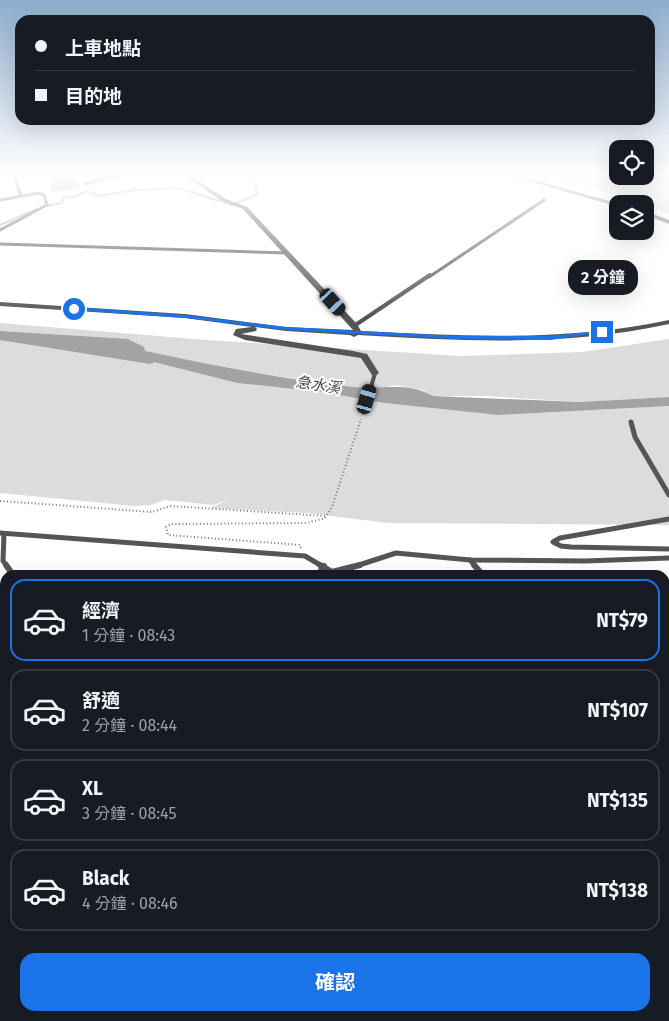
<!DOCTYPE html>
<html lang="zh-TW">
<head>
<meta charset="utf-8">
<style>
  body { margin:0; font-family:"Fira Sans","Noto Sans TC",sans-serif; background:#242831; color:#f1f3f6; height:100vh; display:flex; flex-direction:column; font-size:19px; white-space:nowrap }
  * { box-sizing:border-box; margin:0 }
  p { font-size:16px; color:#9ea1a6 }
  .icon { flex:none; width:28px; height:28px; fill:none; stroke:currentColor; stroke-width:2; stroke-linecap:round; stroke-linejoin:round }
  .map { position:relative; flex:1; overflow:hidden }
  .details { position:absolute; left:0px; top:570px; width:670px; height:451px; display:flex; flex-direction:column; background:#171b24; border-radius:15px 15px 0 0; box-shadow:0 5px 20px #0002 }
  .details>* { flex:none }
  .hud { position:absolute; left:15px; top:15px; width:640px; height:110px; border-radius:15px; box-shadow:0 5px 20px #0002; display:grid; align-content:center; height:110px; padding:0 20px; background:#171b24 }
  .fabs { position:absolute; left:609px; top:140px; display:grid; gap:10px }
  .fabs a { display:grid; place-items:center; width:45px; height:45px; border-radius:10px; background:#171b24; box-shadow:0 5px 20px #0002; font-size:25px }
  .end { position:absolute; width:22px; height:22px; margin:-11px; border:6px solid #1a73e8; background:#fff; box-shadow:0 0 0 2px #fff }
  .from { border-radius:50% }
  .bubble { position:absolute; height:35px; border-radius:15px; background:#171b24; box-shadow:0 5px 20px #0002; font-size:16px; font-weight:700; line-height:35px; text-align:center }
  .car { position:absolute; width:15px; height:30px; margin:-15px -8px; border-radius:6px; box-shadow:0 0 4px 1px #0007; background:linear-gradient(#222 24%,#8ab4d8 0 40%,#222 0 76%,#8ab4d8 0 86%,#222 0) }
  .hud b { display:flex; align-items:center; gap:18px; height:48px; font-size:19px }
  .hud b+b { border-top:1px solid #363941 }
  .hud i { width:12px; height:12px; background:#f1f3f6 }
  ul { padding:9px 0 0; list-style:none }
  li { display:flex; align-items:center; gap:15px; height:82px; margin:0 10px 8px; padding:0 10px; border:2px solid #363941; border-radius:15px }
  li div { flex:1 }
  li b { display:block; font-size:19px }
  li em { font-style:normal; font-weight:700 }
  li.current { border-color:#1a73e8 }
  li>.icon { width:45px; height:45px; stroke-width:1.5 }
  .primary-button { display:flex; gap:10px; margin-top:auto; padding:10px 20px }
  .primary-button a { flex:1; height:58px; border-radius:15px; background:#1a73e8; color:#fff; font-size:20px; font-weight:700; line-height:58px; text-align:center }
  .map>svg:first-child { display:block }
</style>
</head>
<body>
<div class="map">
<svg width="669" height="1021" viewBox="0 0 669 1021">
  <rect width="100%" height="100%" fill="#fff"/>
  <g fill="#dcdcdc">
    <path d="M 546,174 L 617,174 L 618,176 L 645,176 L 645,174 L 669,174 L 669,214 L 645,204 Z"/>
    <path d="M 0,323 L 207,340 L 461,356 L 582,352 L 669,339 L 669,397 L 580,402 L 486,396 L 433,396 L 423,390 L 395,385 L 383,388 L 357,387 L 247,372 L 63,336 L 0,331 Z"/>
    <path d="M 0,339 L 114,352 L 237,383 L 322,392 L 384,403 L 498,415 L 669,406 L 669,525 L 388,523 L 307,513 L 210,508 L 231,499 L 213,505 L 165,500 L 151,505 L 134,506 L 0,493 Z"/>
  </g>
  <g fill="#a3a3a3">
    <path d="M 56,174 L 77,174 L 76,177 L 80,187 L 76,189 L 52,192 L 50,188 Z"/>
    <path d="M 0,331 L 128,339 L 144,347 L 145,351 C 215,366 284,379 355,387 C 383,390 407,381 433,396 L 580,402 L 669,397 L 669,406 L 498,415 L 384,403 L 322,392 L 237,383 L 114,352 L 0,339 Z"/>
  </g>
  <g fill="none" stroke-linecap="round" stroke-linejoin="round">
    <g stroke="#a3a3a3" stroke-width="2">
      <path d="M 45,206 L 61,203 L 65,197 L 76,196 L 87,191 L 100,196 L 134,190 L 178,188 L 232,205 L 258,194 L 255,190 L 258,185 L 247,174"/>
      <path d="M 0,225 L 37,209"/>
    </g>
    <path fill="#a3a3a3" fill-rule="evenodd" d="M 0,332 L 150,354 L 155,356 L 157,359 L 155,362 L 150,364 L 0,340 Z"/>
    <path stroke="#777" stroke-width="1" stroke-dasharray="0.5 1" stroke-linecap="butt" d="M 536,174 L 542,176"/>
    <g stroke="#777" stroke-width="2" stroke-dasharray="1 2.5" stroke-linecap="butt">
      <path d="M 0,501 L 152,512 L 171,506 L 326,516"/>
      <path d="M 301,548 L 300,545 L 168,535 L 166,527 L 171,524 L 306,523 L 325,518 L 332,507 L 361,419"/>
    </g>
    <g stroke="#555" stroke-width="3">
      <path d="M 13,174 L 21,196"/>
      <path d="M 84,184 L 127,174"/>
      <path d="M 0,200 L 39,193 L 44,195 L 47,205 L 0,230"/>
      <path d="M 0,244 L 287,253"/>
      <path d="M 429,277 L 544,200"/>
    </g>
    <g stroke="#555" stroke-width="4">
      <path d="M 354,326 L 430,275"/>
      <path d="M 366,405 L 375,373"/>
    </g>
    <g stroke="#555" stroke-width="5">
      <path d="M 364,412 L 366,404"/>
      <path d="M 631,422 L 635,437 L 669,495"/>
      <path d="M 669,519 L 560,538 L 553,542 L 561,546 L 571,547 L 669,549"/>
      <path d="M 0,533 L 305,556 L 322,566"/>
      <path d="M 4,534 L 3,561 L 7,566"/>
      <path d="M 470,560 L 475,566"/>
      <path d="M 356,566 L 396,553 L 470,560 L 585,561 L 669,558"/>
    </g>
    <g stroke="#555" stroke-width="6">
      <path d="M 6,565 L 13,575"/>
      <path d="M 320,565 L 332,572 L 360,565"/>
      <path d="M 474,565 L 483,575"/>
      <path d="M 318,575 L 324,566"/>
      <path d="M 665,601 L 669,600"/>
      <path d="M 0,712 L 5,705"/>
    </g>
    <g stroke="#555" stroke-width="8">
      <path d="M 665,774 L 669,772"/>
      <path d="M 0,897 L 5,904"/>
      <path d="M 0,958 L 5,955"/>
      <path d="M 19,1016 L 19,1021"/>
      <path d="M 252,1016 L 254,1021"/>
      <path d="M 404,1016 L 405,1021"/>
      <path d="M 511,1016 L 514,1021"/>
    </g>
    <g fill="#555" fill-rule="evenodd">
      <path d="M 182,174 L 188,174 L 226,199 L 247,207 L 357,324 L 361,331 C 464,336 567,342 669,320 L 669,324 C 566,347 462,341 358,335 L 354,337 L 350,335 L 286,331 L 255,327 L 257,329 L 256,331 L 241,334 L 353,351 L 367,354 L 379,373 L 375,376 L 372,375 L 361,358 L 245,340 L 233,335 L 236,329 L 252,327 L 185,318 L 0,306 L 0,302 L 185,314 L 286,327 L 353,330 L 243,209 L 222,201 Z"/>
      <path d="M 507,174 L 513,174 L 620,204 L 618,204 L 618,207 L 616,206 L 507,175 Z"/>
      <path d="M 645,211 L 669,220 L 669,224 L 645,215 Z"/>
    </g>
  </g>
  <linearGradient id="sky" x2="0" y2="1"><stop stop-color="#8cadcc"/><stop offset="0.55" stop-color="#fff"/><stop offset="1" stop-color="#fff" stop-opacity="0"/></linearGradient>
  <rect width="669" height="317" fill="url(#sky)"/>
  <path fill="#1a73e8" d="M 74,307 L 185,315 L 286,327 L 456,336 L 550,336 L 602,331 L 605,332 L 550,340 L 456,339 L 286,330 L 185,318 L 72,310 Z"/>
  <g text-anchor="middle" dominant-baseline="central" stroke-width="4" stroke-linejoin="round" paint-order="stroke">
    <g font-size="15" font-style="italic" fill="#444" stroke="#fff">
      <text transform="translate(318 385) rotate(9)">急水溪</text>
    </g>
  </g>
</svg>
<div class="fabs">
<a><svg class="icon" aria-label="locate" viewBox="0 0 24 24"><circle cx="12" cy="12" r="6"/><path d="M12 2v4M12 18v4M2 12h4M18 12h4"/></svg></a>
<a><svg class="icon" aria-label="layers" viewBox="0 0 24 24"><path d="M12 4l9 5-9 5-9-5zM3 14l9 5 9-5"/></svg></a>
</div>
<i class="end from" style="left:74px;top:309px"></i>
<i class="end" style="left:602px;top:332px"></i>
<div class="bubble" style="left:568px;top:260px;width:70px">2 分鐘</div>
<i class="car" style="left:333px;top:302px;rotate:138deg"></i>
<i class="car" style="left:367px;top:399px;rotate:16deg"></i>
<div class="hud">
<b><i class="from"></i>上車地點</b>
<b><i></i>目的地</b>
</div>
<section class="details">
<ul>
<li class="current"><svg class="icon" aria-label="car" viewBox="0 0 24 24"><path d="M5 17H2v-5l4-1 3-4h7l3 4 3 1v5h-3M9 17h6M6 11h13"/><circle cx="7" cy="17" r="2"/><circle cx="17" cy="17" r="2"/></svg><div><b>經濟</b><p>1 分鐘 · 08:43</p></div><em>NT$79</em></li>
<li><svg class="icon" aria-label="car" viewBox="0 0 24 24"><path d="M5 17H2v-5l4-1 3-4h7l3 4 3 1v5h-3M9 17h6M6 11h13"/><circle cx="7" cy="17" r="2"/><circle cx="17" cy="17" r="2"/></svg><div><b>舒適</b><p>2 分鐘 · 08:44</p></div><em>NT$107</em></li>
<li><svg class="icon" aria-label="car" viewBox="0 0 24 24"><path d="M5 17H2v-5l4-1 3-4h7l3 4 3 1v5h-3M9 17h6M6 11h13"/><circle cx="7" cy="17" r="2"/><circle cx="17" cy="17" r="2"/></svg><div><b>XL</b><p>3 分鐘 · 08:45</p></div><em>NT$135</em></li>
<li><svg class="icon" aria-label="car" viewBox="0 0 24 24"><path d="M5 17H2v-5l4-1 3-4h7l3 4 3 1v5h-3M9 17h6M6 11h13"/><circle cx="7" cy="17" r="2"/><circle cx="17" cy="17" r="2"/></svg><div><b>Black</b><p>4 分鐘 · 08:46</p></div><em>NT$138</em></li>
</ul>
<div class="primary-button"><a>確認</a></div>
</section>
</div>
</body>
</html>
